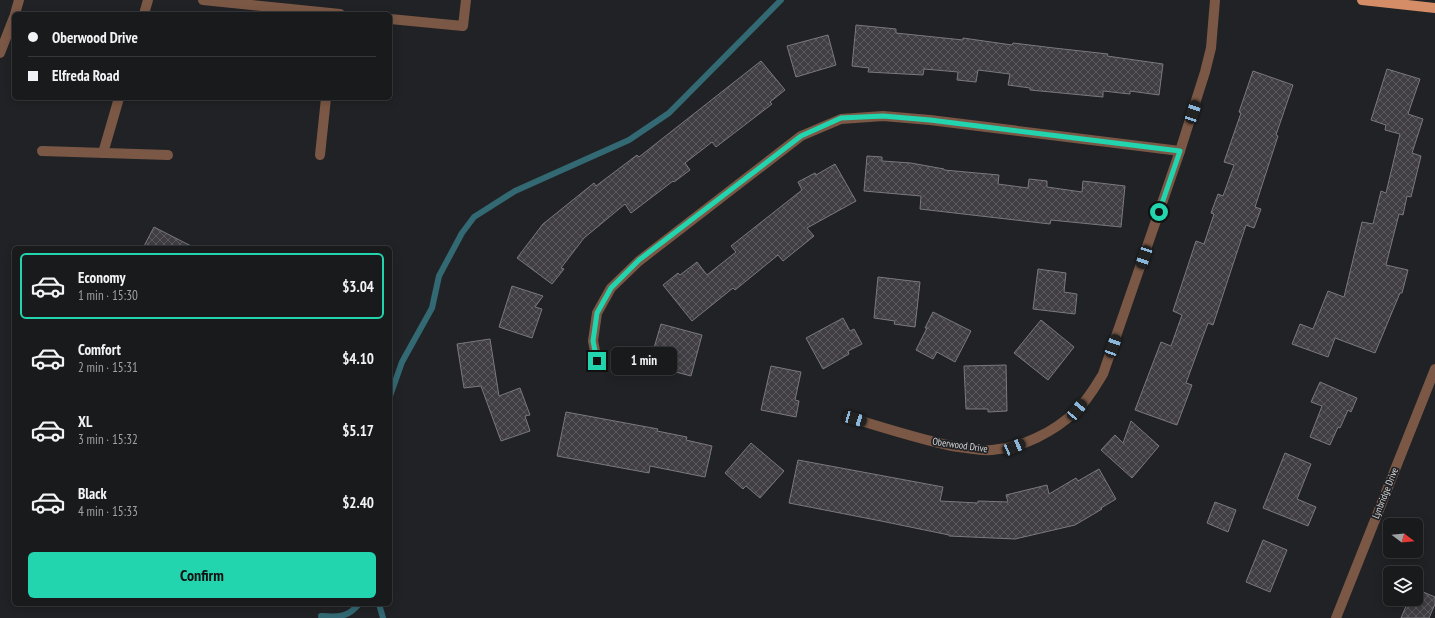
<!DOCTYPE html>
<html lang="en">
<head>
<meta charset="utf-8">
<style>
  body { margin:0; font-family:"PT Sans Narrow",sans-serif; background:#262729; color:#f1f3f6; height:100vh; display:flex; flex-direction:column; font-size:15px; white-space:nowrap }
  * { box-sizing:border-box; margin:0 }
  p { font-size:13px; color:#9fa1a3 }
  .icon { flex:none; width:22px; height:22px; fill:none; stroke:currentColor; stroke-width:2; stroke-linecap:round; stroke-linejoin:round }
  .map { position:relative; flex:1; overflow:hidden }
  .side { position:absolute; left:12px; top:246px; width:380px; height:360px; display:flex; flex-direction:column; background:#191a1c; border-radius:6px; box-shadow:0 2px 10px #0003,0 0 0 1px #37383b }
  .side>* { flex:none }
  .hud { position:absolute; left:12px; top:12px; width:380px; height:88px; border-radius:6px; box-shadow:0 2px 10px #0003,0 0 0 1px #37383b; display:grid; align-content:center; height:88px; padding:0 16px; background:#191a1c }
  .needle { width:26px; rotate:106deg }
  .tools { position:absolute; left:1383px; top:518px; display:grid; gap:8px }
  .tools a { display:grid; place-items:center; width:40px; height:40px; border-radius:6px; background:#191a1c; box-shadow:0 2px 10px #0003,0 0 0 1px #37383b; font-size:20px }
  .end { position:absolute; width:18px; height:18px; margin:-9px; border:5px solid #22d5af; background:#111; box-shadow:0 0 0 2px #111 }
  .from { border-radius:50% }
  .bubble { position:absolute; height:28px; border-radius:6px; background:#191a1c; box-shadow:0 2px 10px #0003,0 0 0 1px #37383b; font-size:13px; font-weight:600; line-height:28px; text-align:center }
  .car { position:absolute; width:12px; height:24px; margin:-12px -6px; border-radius:5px; box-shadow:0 0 3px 1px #0007; background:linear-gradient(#222 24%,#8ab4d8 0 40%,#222 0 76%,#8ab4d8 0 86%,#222 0) }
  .hud b { display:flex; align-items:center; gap:14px; height:38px; font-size:15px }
  .hud b+b { border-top:1px solid #37383b }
  .hud i { width:10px; height:10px; background:#f1f3f6 }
  ul { padding:7px 0 0; list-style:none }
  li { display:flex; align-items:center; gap:12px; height:66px; margin:0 8px 6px; padding:0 8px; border:2px solid transparent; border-radius:6px }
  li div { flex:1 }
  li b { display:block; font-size:15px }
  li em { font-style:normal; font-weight:600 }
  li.selected { border-color:#22d5af }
  li>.icon { width:36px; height:36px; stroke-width:1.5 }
  .primary-button { display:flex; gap:8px; margin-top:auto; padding:8px 16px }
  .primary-button a { flex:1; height:46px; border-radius:6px; background:#22d5af; color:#111; font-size:16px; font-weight:600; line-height:46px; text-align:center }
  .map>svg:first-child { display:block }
</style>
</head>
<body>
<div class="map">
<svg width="1435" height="618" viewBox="0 0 1435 618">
  <defs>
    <pattern id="building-cross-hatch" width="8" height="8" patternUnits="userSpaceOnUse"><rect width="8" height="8" fill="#403e42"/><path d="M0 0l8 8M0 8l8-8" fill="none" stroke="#5b595d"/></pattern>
  </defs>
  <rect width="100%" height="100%" fill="#212225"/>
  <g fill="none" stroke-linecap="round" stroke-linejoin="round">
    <g stroke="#326973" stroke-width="6">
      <path d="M 390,396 L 402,362 L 432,308 L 439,276 L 462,233 L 474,217 L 515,191 L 629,140 L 669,113 L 781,0"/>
      <path d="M 379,604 L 383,618"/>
      <path d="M 321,616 C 339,617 347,618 359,604"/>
    </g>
  </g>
  <g fill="url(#building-cross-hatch)" stroke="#7a797d">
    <path d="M 856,25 L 896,29 L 896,33 L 963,40 L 963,38 L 1012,45 L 1013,43 L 1054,48 L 1108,54 L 1107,56 L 1163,64 L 1159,95 L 1130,91 L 1130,94 L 1103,91 L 1103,97 L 1030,90 L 1030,88 L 1008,85 L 1010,74 L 978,70 L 976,82 L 957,80 L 958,72 L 924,69 L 923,75 L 868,72 L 869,68 L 852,66 Z"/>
    <path d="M 828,35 L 836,65 L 796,77 L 787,46 Z"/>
    <path d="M 761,61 L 785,90 L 770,102 L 772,104 L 716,147 L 712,142 L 685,163 L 690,170 L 674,182 L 673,181 L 631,213 L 625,204 L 584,238 L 561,268 L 564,269 L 552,284 L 517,258 L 543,224 L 584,191 L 594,183 L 596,186 L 637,155 L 639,157 Z"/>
    <path d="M 1387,69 L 1420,79 L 1408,114 L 1423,119 L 1412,153 L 1421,156 L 1411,197 L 1407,196 L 1403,215 L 1399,214 L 1386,265 L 1408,270 L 1402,293 L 1400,293 L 1375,353 L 1335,338 L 1328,357 L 1292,344 L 1300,324 L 1313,329 L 1328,291 L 1344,297 L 1362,222 L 1373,224 L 1381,191 L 1386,193 L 1400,134 L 1385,130 L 1386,125 L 1371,120 Z"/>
    <path d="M 1253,71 L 1293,85 L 1276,135 L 1278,136 L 1255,207 L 1261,209 L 1254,228 L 1246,225 L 1213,325 L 1208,323 L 1186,383 L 1192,385 L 1177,425 L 1135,410 L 1161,342 L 1171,346 L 1182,315 L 1173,311 L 1196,241 L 1204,244 L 1214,214 L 1211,213 L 1218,194 L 1223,196 L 1234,165 L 1224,162 L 1241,113 L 1239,112 Z"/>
    <path d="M 867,156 L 882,157 L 882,161 L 911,163 L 944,169 L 944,170 L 999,175 L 998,184 L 1028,188 L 1029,179 L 1047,181 L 1047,187 L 1082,192 L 1083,181 L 1125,186 L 1121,227 L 1051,220 L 1050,224 L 920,209 L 921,196 L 864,191 Z"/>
    <path d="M 835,164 L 856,201 L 807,228 L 814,236 L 783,261 L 778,255 L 735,290 L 733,288 L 692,321 L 663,285 L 678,273 L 680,275 L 697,262 L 707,275 L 736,252 L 731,246 L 802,190 L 798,182 L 815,173 L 816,175 Z"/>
    <path d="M 154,227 L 195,248 L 143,248 Z"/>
    <path d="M 1038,269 L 1066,273 L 1064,292 L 1077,294 L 1075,314 L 1033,309 Z"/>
    <path d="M 878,277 L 920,282 L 915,327 L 894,324 L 895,321 L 874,318 Z"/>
    <path d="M 512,286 L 543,296 L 535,307 L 542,309 L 532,338 L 499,327 Z"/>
    <path d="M 933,312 L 971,331 L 955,362 L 937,352 L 933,359 L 916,350 L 927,328 L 925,328 Z"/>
    <path d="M 843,318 L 850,331 L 854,329 L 862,344 L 848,351 L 849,354 L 823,369 L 806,338 Z"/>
    <path d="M 1041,320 L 1074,347 L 1048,380 L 1014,353 Z"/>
    <path d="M 661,324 L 702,335 L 691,376 L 649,365 Z"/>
    <path d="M 490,339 L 499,396 L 520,388 L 530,415 L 525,416 L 530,431 L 501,441 L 481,386 L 464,388 L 457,344 Z"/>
    <path d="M 1006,365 L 1007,411 L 988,412 L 988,409 L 966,409 L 964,366 Z"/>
    <path d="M 771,366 L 801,372 L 795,400 L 799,401 L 796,417 L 761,410 Z"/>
    <path d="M 1320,382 L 1357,398 L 1351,412 L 1348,410 L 1340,428 L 1338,427 L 1330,445 L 1310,437 L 1322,406 L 1311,402 Z"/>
    <path d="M 566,412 L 658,429 L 657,431 L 687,437 L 686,440 L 712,446 L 705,477 L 650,466 L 649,473 L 557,456 Z"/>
    <path d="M 1131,421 L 1159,446 L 1132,478 L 1101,450 L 1115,435 L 1123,443 Z"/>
    <path d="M 751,443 L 784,471 L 760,498 L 746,486 L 743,489 L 725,473 Z"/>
    <path d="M 1285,453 L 1311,464 L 1297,499 L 1316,507 L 1308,526 L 1263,508 Z"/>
    <path d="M 798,460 L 943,487 L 940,501 L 978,503 L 978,501 L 1008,502 L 1006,495 L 1047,485 L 1049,494 L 1076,478 L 1078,481 L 1099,469 L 1116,499 L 1101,508 L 1102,509 L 1075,525 L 1015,539 L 949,536 L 949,535 L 881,521 L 789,503 Z"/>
    <path d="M 1215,502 L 1236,510 L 1228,532 L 1207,523 Z"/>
    <path d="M 1263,540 L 1287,550 L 1270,592 L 1246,582 Z"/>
    <path d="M 1416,589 L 1435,597 L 1435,604 L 1429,618 L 1401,618 L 1409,599 L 1416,599 Z"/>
  </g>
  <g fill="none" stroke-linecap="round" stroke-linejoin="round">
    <g stroke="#7b5845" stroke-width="10">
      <path d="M 203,0 L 340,14"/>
      <path d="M 144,14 L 148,0"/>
      <path d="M 390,19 L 463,26 L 466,0"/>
      <path d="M 42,151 L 168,155"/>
      <path d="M 103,153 L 119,98"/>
      <path d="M 320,155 L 326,98"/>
      <path d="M 597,361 L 593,341 L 597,313 L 611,288 L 639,261 L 801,136 L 841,119 L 883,116 L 930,120 L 1180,151"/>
      <path d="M 855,419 C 887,429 919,439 952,446 C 965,448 979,451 992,450 C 1022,448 1054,432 1076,411 C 1088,400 1095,387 1103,374 L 1180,151 L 1205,72 L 1211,48 L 1215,0"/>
      <path d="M 1336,618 L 1435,369"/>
    </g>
    <g stroke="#7b5845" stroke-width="10">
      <path d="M 15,14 L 19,0"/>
      <path d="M 0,53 L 14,17"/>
    </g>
    <path stroke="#d48d66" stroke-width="10" d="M 1362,0 L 1435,8"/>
  </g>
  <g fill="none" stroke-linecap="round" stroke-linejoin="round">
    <path stroke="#22d5af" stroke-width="5" d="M 597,361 L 593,341 L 597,313 L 611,288 L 639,260 L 801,136 L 841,118 L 883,116 L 930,120 L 1180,151 L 1159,212"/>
  </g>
  <g text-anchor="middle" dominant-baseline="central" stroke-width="3.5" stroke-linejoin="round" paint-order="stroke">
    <g font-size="10" fill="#d5d6d8" stroke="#212225">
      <text transform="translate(960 445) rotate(8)">Oberwood Drive</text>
      <text transform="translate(1385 493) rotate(-68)">Lynbridge Drive</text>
    </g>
  </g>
</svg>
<div class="tools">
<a><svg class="needle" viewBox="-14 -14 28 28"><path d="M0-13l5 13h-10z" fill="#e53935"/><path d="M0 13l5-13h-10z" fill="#9fa1a3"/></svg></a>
<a><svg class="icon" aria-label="layers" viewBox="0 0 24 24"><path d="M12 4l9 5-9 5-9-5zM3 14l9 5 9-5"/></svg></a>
</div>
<i class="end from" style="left:1159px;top:212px"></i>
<i class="end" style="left:597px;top:361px"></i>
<div class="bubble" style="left:611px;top:347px;width:66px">1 min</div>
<i class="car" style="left:1193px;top:112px;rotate:18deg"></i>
<i class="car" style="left:1144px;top:257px;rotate:199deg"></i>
<i class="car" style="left:1113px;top:346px;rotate:20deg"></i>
<i class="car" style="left:1077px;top:410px;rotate:40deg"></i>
<i class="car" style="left:855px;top:419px;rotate:106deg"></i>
<i class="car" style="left:1014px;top:447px;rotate:67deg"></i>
<div class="hud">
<b><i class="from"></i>Oberwood Drive</b>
<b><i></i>Elfreda Road</b>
</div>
<section class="side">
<ul>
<li class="selected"><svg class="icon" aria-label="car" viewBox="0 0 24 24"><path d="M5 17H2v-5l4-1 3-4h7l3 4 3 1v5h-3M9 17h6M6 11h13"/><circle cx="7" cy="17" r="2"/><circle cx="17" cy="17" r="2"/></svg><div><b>Economy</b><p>1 min · 15:30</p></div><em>$3.04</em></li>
<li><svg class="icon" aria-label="car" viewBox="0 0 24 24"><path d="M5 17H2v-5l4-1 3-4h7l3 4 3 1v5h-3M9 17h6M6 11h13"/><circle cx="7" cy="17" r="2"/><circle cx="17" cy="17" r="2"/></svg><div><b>Comfort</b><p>2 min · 15:31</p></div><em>$4.10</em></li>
<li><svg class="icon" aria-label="car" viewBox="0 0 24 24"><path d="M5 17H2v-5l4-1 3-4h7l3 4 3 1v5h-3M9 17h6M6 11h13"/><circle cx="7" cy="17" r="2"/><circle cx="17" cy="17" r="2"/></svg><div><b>XL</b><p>3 min · 15:32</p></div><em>$5.17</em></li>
<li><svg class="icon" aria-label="car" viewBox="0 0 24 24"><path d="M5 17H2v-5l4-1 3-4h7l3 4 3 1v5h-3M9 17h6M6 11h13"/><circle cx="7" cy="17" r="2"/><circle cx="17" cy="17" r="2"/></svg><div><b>Black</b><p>4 min · 15:33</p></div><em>$2.40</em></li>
</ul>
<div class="primary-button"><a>Confirm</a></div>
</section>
</div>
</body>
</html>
